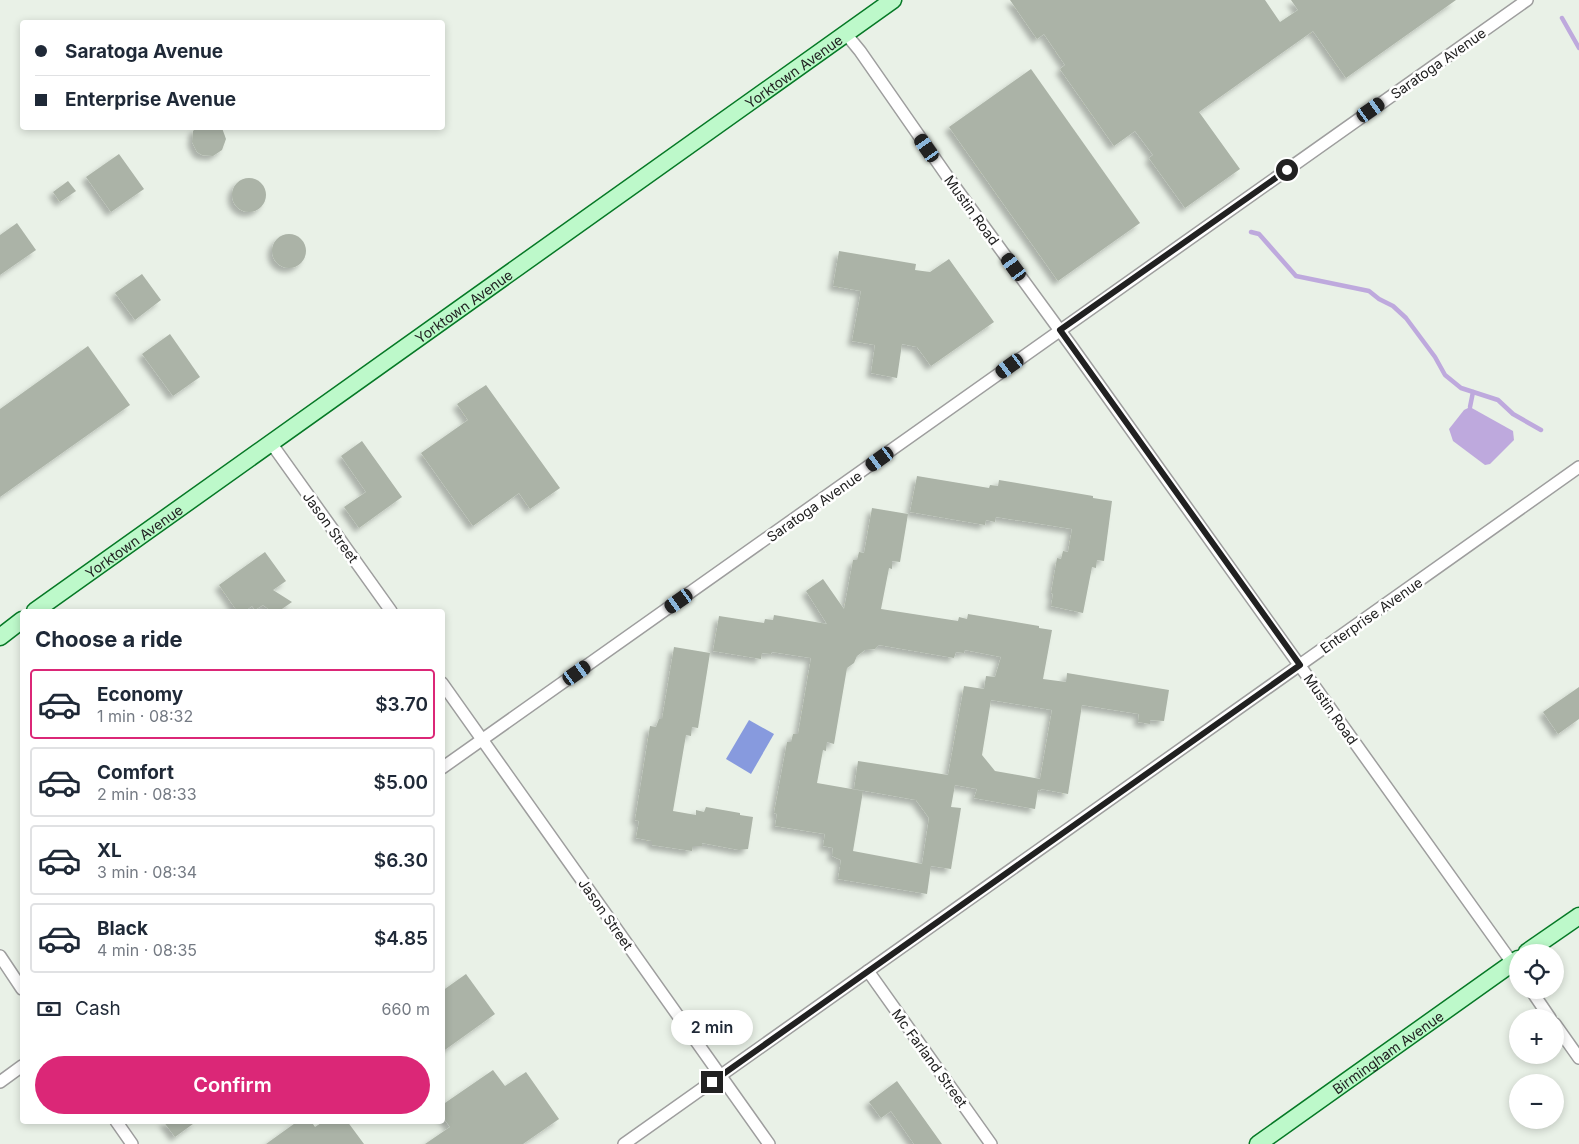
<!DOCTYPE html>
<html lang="en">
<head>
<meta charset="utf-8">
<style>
  body { margin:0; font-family:Inter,sans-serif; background:#f2f2f3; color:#1f2937; height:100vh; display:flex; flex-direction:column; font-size:19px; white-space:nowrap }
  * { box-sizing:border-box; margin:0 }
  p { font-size:16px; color:#747a83 }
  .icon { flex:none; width:28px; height:28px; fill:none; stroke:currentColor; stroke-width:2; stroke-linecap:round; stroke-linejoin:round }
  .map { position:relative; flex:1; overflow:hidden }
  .drawer { position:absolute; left:20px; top:609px; width:425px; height:515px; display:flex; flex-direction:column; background:#fff; border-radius:5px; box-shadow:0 2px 8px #0003 }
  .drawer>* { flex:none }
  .guide { position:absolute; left:20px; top:20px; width:425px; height:110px; border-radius:5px; box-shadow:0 2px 8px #0003; display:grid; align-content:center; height:110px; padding:0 15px; background:#fff }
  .buttons { position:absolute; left:1509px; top:944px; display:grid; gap:10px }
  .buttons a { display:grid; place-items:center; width:55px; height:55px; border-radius:50%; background:#fff; box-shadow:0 2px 8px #0003; font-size:25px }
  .end { position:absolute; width:22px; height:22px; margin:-11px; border:6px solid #212121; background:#fff; box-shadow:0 0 0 2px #fff }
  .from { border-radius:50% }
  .bubble { position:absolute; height:35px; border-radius:18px; background:#fff; box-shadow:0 2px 8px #0003; font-size:16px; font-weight:600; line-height:35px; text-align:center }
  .car { position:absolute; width:15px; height:30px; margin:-15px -8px; border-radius:6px; box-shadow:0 0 4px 1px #0007; background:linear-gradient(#222 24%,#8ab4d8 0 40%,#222 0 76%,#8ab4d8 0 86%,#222 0) }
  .guide b { display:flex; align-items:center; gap:18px; height:48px; font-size:19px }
  .guide b+b { border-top:1px solid #e0e1e3 }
  .guide i { width:12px; height:12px; background:#1f2937 }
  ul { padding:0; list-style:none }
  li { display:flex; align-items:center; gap:15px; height:70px; margin:0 10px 8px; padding:0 5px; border:2px solid #e0e1e3; border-radius:5px }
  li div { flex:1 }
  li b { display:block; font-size:19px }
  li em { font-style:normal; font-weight:600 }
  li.current { border-color:#db2777 }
  li>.icon { width:45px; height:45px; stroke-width:1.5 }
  h2 { padding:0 15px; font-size:22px; line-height:60px }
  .pay { display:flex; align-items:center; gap:12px; height:55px; padding:0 15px; font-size:19px }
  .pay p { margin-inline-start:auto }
  .action { display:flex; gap:10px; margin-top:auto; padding:10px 15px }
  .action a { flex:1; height:58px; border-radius:30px; background:#db2777; color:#fff; font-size:20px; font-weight:600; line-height:58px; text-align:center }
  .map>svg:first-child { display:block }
</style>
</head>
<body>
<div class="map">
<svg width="1579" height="1144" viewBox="0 0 1579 1144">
  <defs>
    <filter id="shadow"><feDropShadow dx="-4.5" dy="4.5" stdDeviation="2.5" flood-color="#0004"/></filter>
  </defs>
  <rect width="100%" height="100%" fill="#e9f1e7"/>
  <path fill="#879ade" d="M 749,720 L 774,734 L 751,774 L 726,759 Z"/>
  <path fill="#bea9dd" d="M 1470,407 L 1513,431 L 1514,440 L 1490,464 L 1485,465 L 1453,441 L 1449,429 L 1464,410 Z"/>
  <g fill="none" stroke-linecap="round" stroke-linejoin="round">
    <g stroke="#bea9dd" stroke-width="4.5">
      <path d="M 1562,18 L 1579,48"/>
      <path d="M 1251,232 L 1259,234 L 1296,276 L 1369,291 L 1379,299 L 1393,306 L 1406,318 L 1435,357 L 1445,375 L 1461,388 L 1498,400 L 1513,414 L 1541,430"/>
      <path d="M 1470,407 L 1473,392"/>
    </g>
  </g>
  <g fill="#abb3a7" fill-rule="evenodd" filter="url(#shadow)">
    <path d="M 1010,0 L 1265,0 L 1280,22 L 1298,10 L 1291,0 L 1456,0 L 1346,78 L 1313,31 L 1199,112 L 1240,169 L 1185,208 L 1149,158 L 1153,155 L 1135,131 L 1114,146 L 1060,69 L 1065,65 L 1044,34 L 1037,39 Z"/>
    <path d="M 1031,69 L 1140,223 L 1058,281 L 949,127 Z"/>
    <path d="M 196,128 L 222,128 L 226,139 L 222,150 L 213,156 L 202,155 L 197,152 L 192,142 L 193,131 Z"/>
    <path d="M 119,154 L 144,189 L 111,212 L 86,177 Z"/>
    <circle cx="249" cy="195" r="17"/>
    <path d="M 68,181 L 76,191 L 60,202 L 53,192 Z"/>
    <path d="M 17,223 L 36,250 L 0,275 L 0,235 Z"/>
    <circle cx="289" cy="251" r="17"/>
    <path d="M 839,251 L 916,264 L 915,270 L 930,272 L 949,259 L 994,322 L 931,366 L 917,347 L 902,344 L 897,378 L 871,373 L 875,345 L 852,341 L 861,291 L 833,286 Z"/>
    <path d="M 142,274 L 161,300 L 135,320 L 115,293 Z"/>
    <path d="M 170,334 L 200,377 L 173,396 L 142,354 Z"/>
    <path d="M 88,346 L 130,405 L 0,497 L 0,409 Z"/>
    <path d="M 486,385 L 560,488 L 530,509 L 519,493 L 473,526 L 421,453 L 468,420 L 457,404 Z"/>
    <path d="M 362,441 L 402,497 L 359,528 L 344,507 L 366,492 L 341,456 Z"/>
    <path d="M 917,476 L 989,488 L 990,485 L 998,486 L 999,480 L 1093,496 L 1093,498 L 1112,501 L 1104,561 L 1097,560 L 1096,568 L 1092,567 L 1083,613 L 1051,606 L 1053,594 L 1051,593 L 1057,558 L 1061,559 L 1063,551 L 1068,552 L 1072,529 L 996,517 L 995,522 L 986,520 L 985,525 L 910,512 Z"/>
    <path d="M 872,508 L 908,514 L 900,562 L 892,561 L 892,569 L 889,568 L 881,609 L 958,621 L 959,617 L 967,619 L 968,614 L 1039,626 L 1039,628 L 1052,630 L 1043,679 L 1066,682 L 1067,673 L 1169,690 L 1164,721 L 1150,720 L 1150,724 L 1138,722 L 1139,714 L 1082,705 L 1068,794 L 1041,789 L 1040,791 L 1038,790 L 1035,809 L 974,798 L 977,789 L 955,785 L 951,807 L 961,808 L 951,869 L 931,866 L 927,894 L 838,879 L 841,860 L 832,856 L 833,848 L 823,846 L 825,834 L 775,826 L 777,814 L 774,813 L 787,742 L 791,742 L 793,734 L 798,734 L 811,658 L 772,652 L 771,654 L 762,653 L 761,659 L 713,651 L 719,616 L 764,623 L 765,619 L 773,620 L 774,615 L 827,624 L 806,591 L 823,579 L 844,609 L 853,560 L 857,560 L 859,552 L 864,553 ZM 879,645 L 954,658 L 956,652 L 964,653 L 965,650 L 1001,657 L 995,677 L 986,676 L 984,689 L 964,686 L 948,775 L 858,761 L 854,789 L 916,800 L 929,818 L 922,864 L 853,851 L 863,791 L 817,783 L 823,750 L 826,751 L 827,742 L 834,744 L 847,668 L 854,663 L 857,656 L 865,650 L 875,649 ZM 991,700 L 1052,710 L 1040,779 L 995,771 L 982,755 Z"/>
    <path d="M 265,552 L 286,581 L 273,590 L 292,602 L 279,611 L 271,611 L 263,605 L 255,610 L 252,606 L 245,611 L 237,611 L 219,585 Z"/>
    <path d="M 674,647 L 710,653 L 698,728 L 692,727 L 691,736 L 686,735 L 673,811 L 696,815 L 696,810 L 704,812 L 706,807 L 740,813 L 740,815 L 753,817 L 748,849 L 739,850 L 702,843 L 702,846 L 693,846 L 692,851 L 652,845 L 652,841 L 636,838 L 639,821 L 635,820 L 650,726 L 656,727 L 659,719 L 662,719 Z"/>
    <path d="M 1579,687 L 1579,719 L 1558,734 L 1543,712 Z"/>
    <path d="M 466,974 L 495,1014 L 442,1052 L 442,991 Z"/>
    <path d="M 493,1070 L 505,1086 L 526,1072 L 559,1119 L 523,1144 L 425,1144 L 450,1127 L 442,1116 L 442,1105 Z"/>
    <path d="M 897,1081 L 942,1144 L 914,1144 L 891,1111 L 881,1118 L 869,1102 Z"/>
    <path d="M 163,1121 L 197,1121 L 175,1137 Z"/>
    <path d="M 298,1121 L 311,1121 L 315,1127 L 324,1121 L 347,1121 L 364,1144 L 266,1144 Z"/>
  </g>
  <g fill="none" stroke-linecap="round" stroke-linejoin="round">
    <defs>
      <g id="street">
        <path d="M 846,34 L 860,51 L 947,176 L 1072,347 L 1518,971"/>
        <path d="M 271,443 L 391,611"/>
        <path d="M 442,683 L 769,1144"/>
        <path d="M 442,768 L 1527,0"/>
        <path d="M 0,956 L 22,989"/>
        <path d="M 868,971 L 991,1144"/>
        <path d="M 1531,990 L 1550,1018"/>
        <path d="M 1555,1024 L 1579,1058"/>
        <path d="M 0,1082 L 22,1066"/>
        <path d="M 116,1121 L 132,1144"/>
        <path d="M 624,1144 L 1579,467"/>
      </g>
      <g id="secondary">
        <path id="s1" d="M 35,611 L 893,0"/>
        <path d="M 0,637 L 22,620"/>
        <path d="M 1527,952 L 1579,916"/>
        <path id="s2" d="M 1258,1144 L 1518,959"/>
      </g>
    </defs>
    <use href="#street" stroke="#9e9e9e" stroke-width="14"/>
    <use href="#secondary" stroke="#067926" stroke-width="19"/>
    <use href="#street" stroke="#fff" stroke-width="11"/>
    <use href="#secondary" stroke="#bdf9ca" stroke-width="16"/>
  </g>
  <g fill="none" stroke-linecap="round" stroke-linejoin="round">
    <path stroke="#212121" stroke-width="6" d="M 712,1082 L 1300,665 L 1060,330 L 1287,170"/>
  </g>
  <g text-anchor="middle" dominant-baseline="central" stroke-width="5" stroke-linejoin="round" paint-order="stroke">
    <g font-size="14" fill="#212121" stroke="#fff">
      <text transform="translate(1438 63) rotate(-35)">Saratoga Avenue</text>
      <text stroke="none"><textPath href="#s1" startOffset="931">Yorktown Avenue</textPath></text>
      <text transform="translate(972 210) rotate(54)">Mustin Road</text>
      <text stroke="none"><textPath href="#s1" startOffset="526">Yorktown Avenue</textPath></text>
      <text transform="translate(814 506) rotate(-35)">Saratoga Avenue</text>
      <text transform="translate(331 527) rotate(54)">Jason Street</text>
      <text stroke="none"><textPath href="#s1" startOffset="121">Yorktown Avenue</textPath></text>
      <text transform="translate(1371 615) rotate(-35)">Enterprise Avenue</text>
      <text transform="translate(1331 709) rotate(55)">Mustin Road</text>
      <text transform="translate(606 914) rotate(55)">Jason Street</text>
      <text stroke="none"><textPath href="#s2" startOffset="159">Birmingham Avenue</textPath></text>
      <text transform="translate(930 1058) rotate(54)">Mc Farland Street</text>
    </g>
  </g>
</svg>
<div class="buttons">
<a><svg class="icon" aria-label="locate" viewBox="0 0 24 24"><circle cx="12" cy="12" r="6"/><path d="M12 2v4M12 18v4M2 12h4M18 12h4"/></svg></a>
<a>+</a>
<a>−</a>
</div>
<i class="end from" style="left:1287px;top:170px"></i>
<i class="end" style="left:712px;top:1082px"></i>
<div class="bubble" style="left:671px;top:1010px;width:82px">2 min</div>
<i class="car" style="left:1371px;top:110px;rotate:55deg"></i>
<i class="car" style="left:927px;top:148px;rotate:325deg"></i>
<i class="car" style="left:1014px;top:267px;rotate:324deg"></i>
<i class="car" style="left:1010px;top:366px;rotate:234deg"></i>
<i class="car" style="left:880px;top:459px;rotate:234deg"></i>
<i class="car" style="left:679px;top:601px;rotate:235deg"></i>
<i class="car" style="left:577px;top:673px;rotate:55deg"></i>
<div class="guide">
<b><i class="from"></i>Saratoga Avenue</b>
<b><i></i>Enterprise Avenue</b>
</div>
<section class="drawer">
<h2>Choose a ride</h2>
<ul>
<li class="current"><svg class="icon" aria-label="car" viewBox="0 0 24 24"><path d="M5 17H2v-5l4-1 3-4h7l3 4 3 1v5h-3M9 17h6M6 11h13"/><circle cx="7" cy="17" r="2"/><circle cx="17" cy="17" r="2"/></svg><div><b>Economy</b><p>1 min · 08:32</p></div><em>$3.70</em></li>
<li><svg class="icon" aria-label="car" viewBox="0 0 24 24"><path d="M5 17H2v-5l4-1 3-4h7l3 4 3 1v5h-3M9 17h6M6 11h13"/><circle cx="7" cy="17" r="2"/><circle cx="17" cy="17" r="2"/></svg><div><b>Comfort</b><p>2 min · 08:33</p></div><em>$5.00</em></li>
<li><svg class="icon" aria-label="car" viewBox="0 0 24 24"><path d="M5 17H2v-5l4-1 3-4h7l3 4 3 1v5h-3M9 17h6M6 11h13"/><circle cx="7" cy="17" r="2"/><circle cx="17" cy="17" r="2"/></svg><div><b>XL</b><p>3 min · 08:34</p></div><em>$6.30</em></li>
<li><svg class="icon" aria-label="car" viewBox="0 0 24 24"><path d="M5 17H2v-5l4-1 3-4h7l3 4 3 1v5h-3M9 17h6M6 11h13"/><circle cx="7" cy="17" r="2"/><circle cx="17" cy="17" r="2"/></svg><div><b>Black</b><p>4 min · 08:35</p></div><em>$4.85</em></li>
</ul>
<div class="pay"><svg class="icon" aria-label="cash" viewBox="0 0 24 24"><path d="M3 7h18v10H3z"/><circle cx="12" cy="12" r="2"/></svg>Cash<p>660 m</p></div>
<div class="action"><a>Confirm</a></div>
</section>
</div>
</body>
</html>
